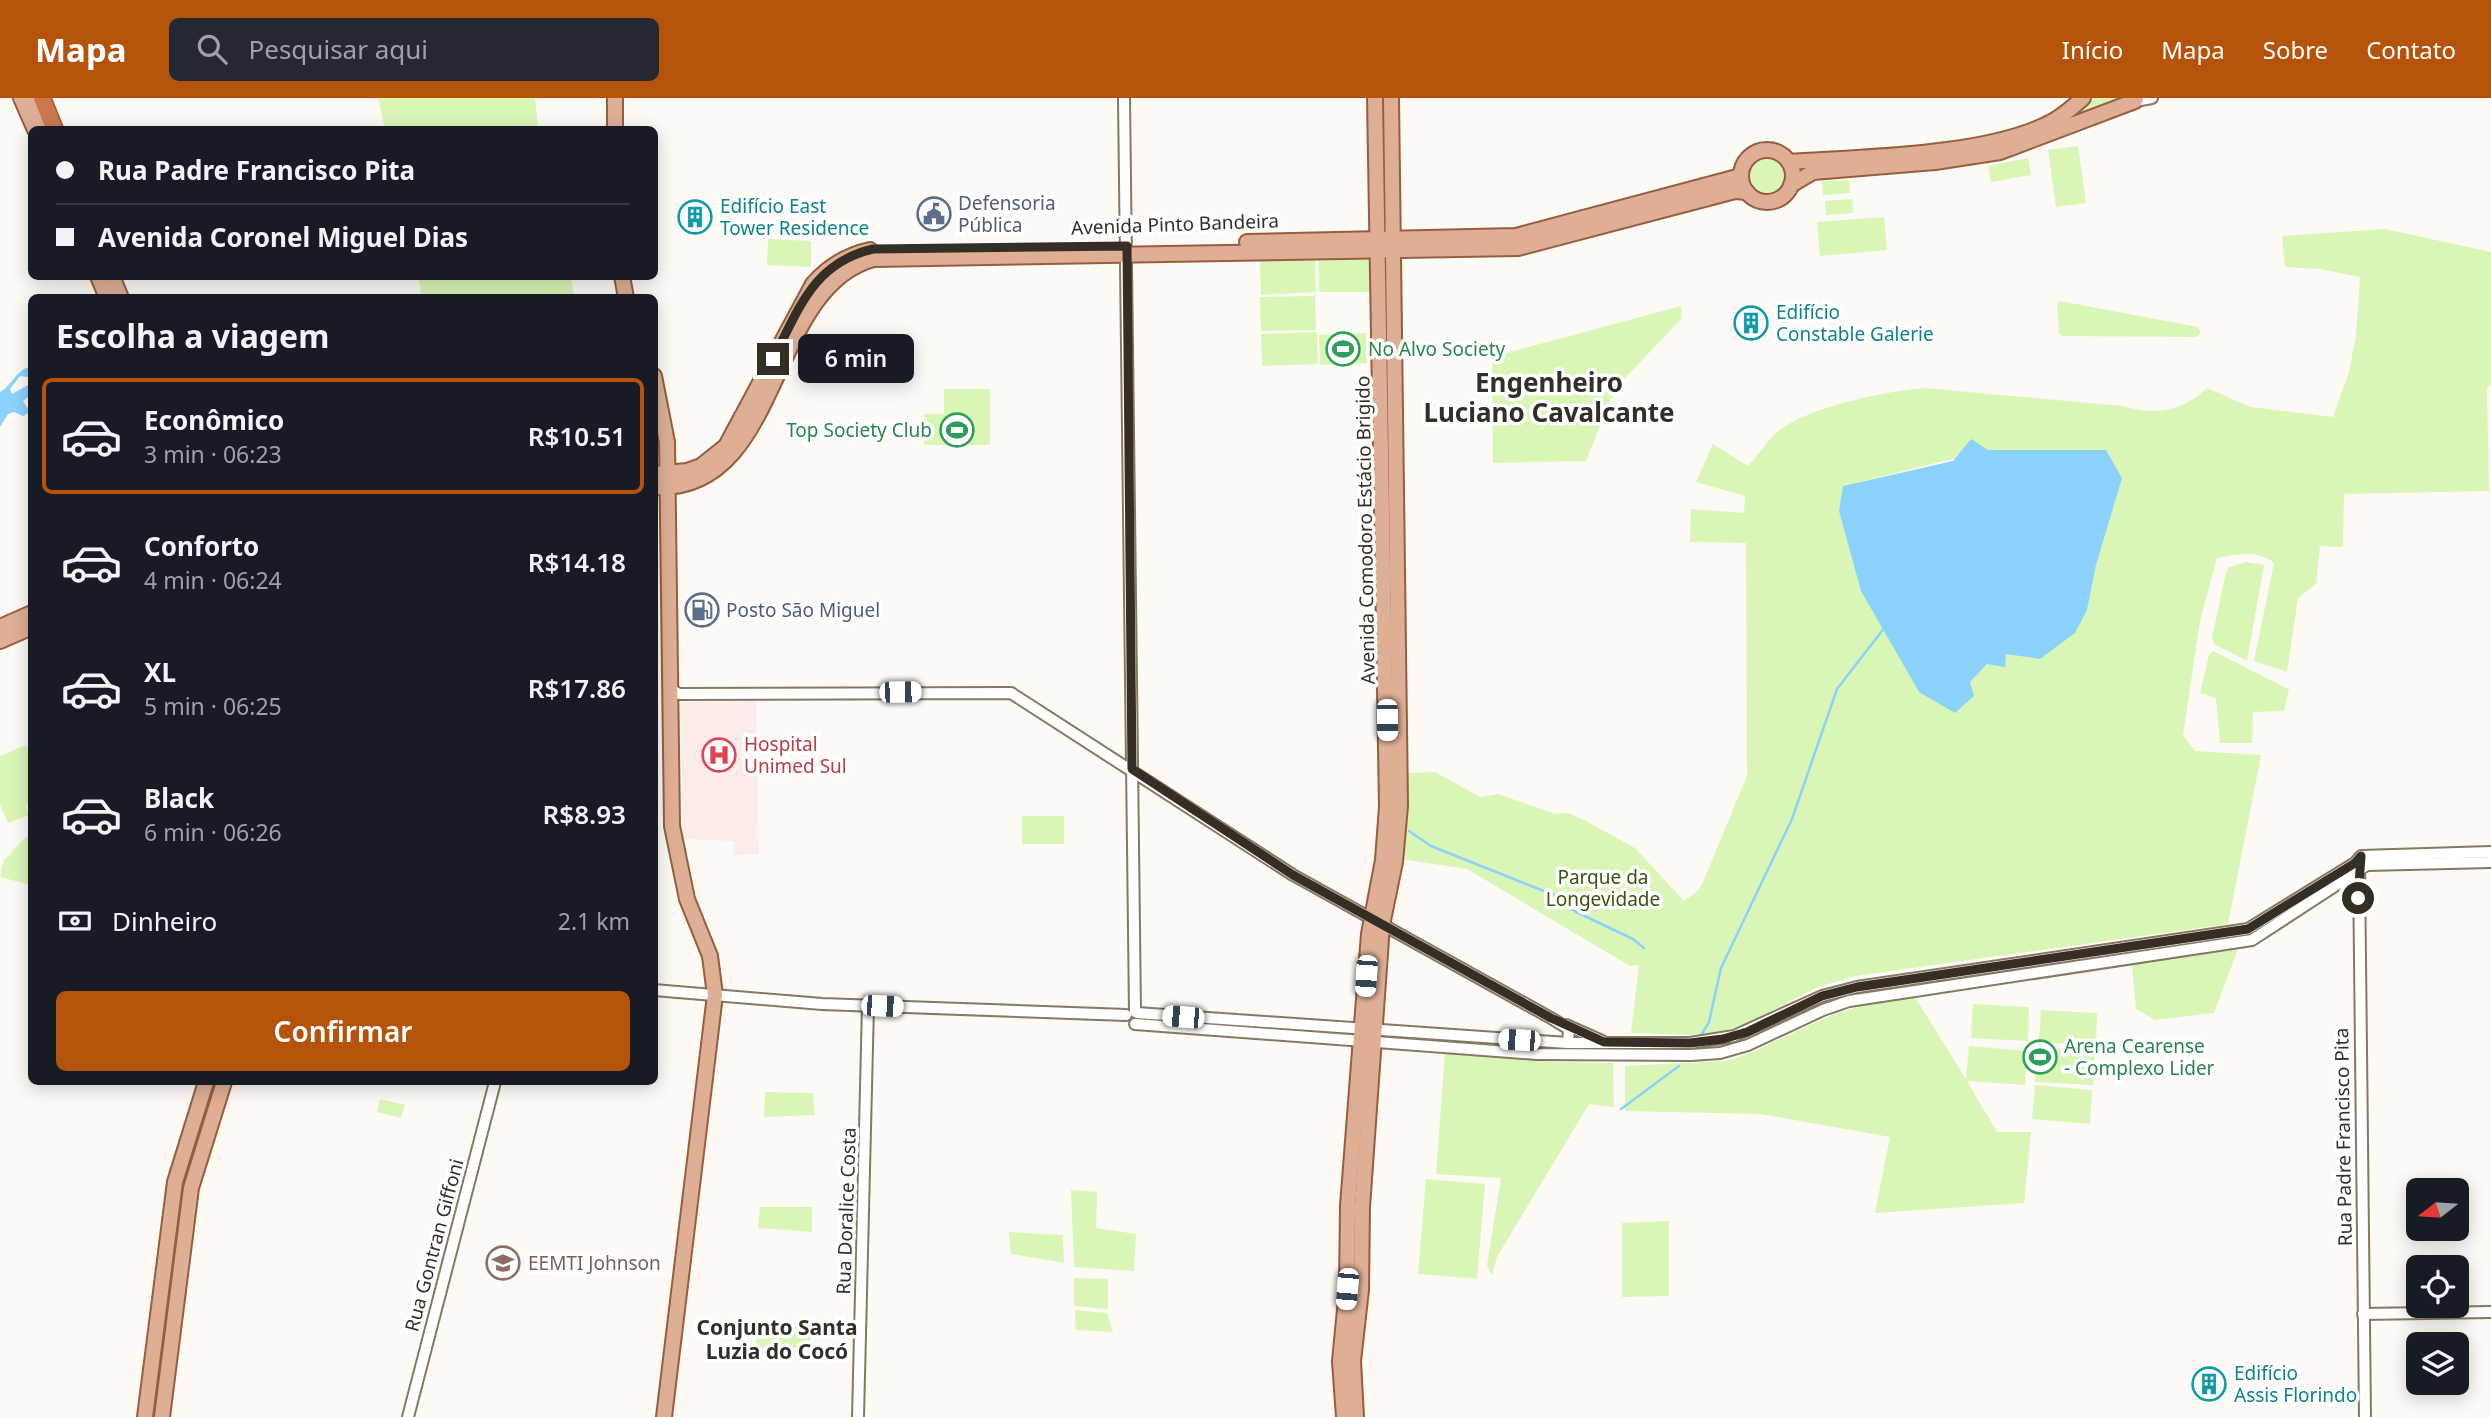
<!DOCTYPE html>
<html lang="pt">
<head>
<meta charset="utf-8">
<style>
  body { margin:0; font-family:"Noto Sans",sans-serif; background:#242831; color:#f1f3f6; height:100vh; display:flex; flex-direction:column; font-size:26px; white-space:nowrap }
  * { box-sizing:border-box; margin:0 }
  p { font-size:23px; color:#9ea1a6 }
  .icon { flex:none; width:38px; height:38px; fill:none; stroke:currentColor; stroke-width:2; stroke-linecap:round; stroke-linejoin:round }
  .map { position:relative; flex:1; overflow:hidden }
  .drawer { position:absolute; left:28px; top:196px; width:630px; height:791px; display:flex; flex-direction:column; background:#171b24; border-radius:10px; box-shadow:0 4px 18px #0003 }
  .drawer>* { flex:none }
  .hud { position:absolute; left:28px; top:28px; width:630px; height:154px; border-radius:10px; box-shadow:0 4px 18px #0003; display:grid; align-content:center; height:154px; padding:0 28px; background:#171b24 }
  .needle { width:46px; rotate:253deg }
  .tools { position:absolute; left:2406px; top:1080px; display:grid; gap:14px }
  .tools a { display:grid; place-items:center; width:63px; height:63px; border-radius:10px; background:#171b24; box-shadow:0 4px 18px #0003; font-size:35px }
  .end { position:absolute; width:32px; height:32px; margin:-16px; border:9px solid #352e25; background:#fff; box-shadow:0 0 0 4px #fff }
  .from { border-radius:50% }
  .bubble { position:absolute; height:49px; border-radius:10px; background:#171b24; box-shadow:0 4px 18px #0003; font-size:23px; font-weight:600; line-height:49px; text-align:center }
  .car { position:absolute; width:21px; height:42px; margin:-21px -10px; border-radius:9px; box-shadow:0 0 5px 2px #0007; background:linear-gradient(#fff 24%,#345 0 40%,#fff 0 76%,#345 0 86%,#fff 0) }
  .hud b { display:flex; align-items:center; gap:24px; height:66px; font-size:26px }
  .hud b+b { border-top:2px solid #363941 }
  .hud i { width:18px; height:18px; background:#f1f3f6 }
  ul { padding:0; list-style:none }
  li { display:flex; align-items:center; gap:21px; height:116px; margin:0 14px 10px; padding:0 14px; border:4px solid transparent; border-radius:10px }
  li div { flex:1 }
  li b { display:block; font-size:26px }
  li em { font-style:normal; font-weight:600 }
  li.on { border-color:#b45309 }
  li>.icon { width:63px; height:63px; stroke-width:1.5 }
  h2 { padding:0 28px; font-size:32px; line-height:84px }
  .pay { display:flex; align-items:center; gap:18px; height:77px; padding:0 28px; font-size:26px }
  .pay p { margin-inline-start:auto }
  .primary-button { display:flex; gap:14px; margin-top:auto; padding:14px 28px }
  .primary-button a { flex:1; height:80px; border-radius:10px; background:#b45309; color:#fff; font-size:28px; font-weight:600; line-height:80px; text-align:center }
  header { display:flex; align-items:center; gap:42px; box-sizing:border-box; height:98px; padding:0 35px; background:#b45309; color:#fff }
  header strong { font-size:33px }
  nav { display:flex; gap:38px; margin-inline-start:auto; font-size:24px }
  .search { width:490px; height:63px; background:#242831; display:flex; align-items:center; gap:18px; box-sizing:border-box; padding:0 24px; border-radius:10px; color:#9ea1a6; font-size:26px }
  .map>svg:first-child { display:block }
</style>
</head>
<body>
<header>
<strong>Mapa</strong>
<div class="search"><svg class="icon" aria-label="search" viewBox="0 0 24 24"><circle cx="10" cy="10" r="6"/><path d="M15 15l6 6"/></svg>Pesquisar aqui</div>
<nav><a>Início</a><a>Mapa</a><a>Sobre</a><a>Contato</a></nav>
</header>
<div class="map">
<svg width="2491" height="1319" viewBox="0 0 2491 1319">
  <rect width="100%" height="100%" fill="#fdf9f4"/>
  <path fill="#fcece9" d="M 756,603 L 759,756 L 734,757 L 734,743 L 683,741 L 681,604 Z"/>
  <g fill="#daf6b7" fill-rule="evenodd">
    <path d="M 378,0 L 535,0 L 538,31 L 385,31 Z"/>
    <path d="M 2091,0 L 2124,0 L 2071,20 Z"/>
    <path d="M 2078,48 L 2086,105 L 2056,109 L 2048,52 Z"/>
    <circle cx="1767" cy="79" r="20"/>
    <path d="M 2028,60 L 2031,77 L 1991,84 L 1988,68 Z"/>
    <path d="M 1849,82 L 1850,95 L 1823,97 L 1822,83 Z"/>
    <path d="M 1852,101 L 1853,115 L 1826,117 L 1825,103 Z"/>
    <path d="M 1884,119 L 1887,152 L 1820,158 L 1817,124 Z"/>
    <path d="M 2385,131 L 2491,154 L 2491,288 L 2487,290 L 2489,393 L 2344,396 L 2343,449 L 2320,448 L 2316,486 L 2298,500 L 2287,574 L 2254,563 L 2274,465 C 2257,451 2237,457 2217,460 L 2200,523 L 2183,637 L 2195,653 L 2261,657 L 2228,826 L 1856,878 L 1818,889 L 1747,926 L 1722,933 L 1692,937 L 1631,935 L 1639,867 L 1630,868 L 1467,771 L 1401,761 L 1405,675 L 1435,674 L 1480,699 L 1498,696 L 1556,716 L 1569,715 L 1586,723 L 1635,750 L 1684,803 L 1699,792 L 1703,784 L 1747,678 L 1746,445 L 1690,444 L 1691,411 L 1744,415 L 1745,398 L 1696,384 L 1713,346 L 1748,368 C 1758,358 1766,344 1776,335 C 1806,309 1886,293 1925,290 L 2123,308 C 2155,318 2182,314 2207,290 L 2250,309 L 2333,319 L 2349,274 L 2356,237 L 2360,179 L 2320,171 L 2285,169 L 2282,138 ZM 1988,352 L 2106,352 L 2096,467 L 2087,512 L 1987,566 L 1969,584 L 1843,388 Z"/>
    <path d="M 768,141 L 811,143 L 811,169 L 767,167 Z"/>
    <path d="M 1369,159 L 1370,194 L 1319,194 L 1318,160 Z"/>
    <path d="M 1315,161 L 1316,194 L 1261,197 L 1260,163 Z"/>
    <path d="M 418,179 L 571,179 L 574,199 L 422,199 Z"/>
    <path d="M 1315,198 L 1316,232 L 1261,233 L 1260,199 Z"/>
    <path d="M 2060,203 L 2198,229 L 2201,235 L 2197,239 L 2062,238 L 2059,235 L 2057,206 Z"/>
    <path d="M 1681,208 L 1682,220 L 1626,279 L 1610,303 L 1586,363 L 1493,365 L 1492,259 Z"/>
    <path d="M 1317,234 L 1318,266 L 1262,268 L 1261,236 Z"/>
    <path d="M 1366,235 L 1367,265 L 1320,267 L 1319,237 Z"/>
    <path d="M 944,291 L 990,291 L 990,347 L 924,347 L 924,316 L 944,316 Z"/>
    <path d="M 2246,464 L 2264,467 L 2247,563 L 2214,546 L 2212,540 L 2226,474 L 2229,469 Z"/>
    <path d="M 2213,553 L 2289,591 L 2284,613 L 2253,614 L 2252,645 L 2220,645 L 2216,600 L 2200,595 L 2209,557 Z"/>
    <path d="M 26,647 L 31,660 L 31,705 L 25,708 L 29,717 L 8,725 L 0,706 L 0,658 Z"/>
    <rect x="1022" y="718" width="42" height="28"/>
    <path d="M 31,734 L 31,787 L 0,779 L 4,762 Z"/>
    <path d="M 2238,851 L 2214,915 L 2155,922 L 2136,911 L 2132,867 Z"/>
    <path d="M 1915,899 L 1966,981 L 1969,948 L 2027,953 L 2025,987 L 1967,983 L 1997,1034 L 2031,1034 L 2024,1105 L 1875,1115 L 1890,1039 L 1761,1016 L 1625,1013 L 1625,968 L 1726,963 L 1750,955 L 1834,916 L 1868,906 Z"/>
    <path d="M 1973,906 L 2029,909 L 2028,943 L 1971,940 Z"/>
    <path d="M 2041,912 L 2097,915 L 2096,948 L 2039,944 Z"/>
    <path d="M 2037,950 L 2095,953 L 2093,987 L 2035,984 Z"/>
    <path d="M 1445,954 L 1552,964 L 1613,965 L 1614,1009 L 1589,1006 L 1497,1159 L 1492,1178 L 1487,1167 L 1501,1080 L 1436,1076 Z"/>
    <path d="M 2035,987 L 2092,992 L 2090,1026 L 2032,1021 Z"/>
    <path d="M 765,994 L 813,995 L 815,1017 L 764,1019 Z"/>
    <path d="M 380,1001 L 405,1007 L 401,1020 L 377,1014 Z"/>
    <path d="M 1426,1081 L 1485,1086 L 1477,1181 L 1418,1176 Z"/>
    <path d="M 1071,1092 L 1097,1094 L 1096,1130 L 1136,1136 L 1134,1173 L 1074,1169 Z"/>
    <path d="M 812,1109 L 812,1134 L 758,1130 L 760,1109 Z"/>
    <path d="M 1669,1123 L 1669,1198 L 1622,1199 L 1622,1125 Z"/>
    <path d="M 1009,1134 L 1063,1137 L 1064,1165 L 1011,1156 Z"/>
    <path d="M 1074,1180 L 1108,1181 L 1108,1211 L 1074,1208 Z"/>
    <path d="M 1075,1212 L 1107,1215 L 1113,1234 L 1076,1232 Z"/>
    <path d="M 810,1227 L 810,1250 L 756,1250 L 756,1229 Z"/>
  </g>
  <g fill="#8ad2fc" fill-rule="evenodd">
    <path d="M 26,270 L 31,270 L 31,297 L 23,303 L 30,314 L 23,318 L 14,314 L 8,316 L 0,329 L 0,347 L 0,294 C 10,289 14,276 26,270 ZM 20,278 L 28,279 L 30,286 L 12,296 L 10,291 Z"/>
    <path d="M 1971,341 L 1988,352 L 2106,352 L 2122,380 L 2096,467 L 2087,512 L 2075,535 L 2040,561 L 2006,556 L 2005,569 L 1987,566 L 1970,584 L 1974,598 L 1955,615 L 1919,594 L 1861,493 L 1839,413 L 1843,388 L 1953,363 Z"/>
  </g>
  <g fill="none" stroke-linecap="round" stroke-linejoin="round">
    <g stroke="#8ad2fc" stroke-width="2.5">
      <path d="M 1409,733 L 1431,748 L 1569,803 L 1569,809 L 1576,814 L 1633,841 L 1644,850"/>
      <path d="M 1700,939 L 1709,924 L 1721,870 L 1792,721 L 1837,591 L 1885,529"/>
      <path d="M 1621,1011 L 1679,968"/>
    </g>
    <defs>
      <g id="minor">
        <path d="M 1124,0 L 1135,914"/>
        <path d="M 2135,3 L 2152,0"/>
        <path d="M 669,590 L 679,596 L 1011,595 L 1293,777 L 1551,920 L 1569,931 L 1568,945"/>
        <path d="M 2359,769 L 2365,1319"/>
        <path d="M 654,892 L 822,906 L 1126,917"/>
        <path d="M 1137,915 L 1568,945 L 1690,945 L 1734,938 L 1822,898 L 1857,889 L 2248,831 L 2355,765 L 2361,758 L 2491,754"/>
        <path d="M 1135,926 L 1537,956 L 1691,957 L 1720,955 L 1748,947 L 1823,912 L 1849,903 L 2252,842 L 2367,767 L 2491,764"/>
        <path d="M 1566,927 L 1602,943"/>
        <path d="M 2363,1216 L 2491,1214"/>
        <path d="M 408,1319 L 495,984"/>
        <path d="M 858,1319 L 868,907"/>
      </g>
      <g id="major">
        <path d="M 21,0 L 35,32"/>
        <path d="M 34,0 L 45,32"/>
        <path d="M 615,0 L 615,32"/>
        <circle cx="1767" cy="78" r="26"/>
        <path d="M 1789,64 C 1862,59 1990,58 2053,23 C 2064,17 2074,8 2083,0"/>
        <path d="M 1791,87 L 1813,74 L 1935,64 L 2000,54 L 2135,3 L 2136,0"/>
        <path d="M 1247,144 L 1516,138 L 1741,78"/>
        <path d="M 98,178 L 107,200"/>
        <path d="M 112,178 L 121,200"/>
        <path d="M 622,178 L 626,200"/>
        <path d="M 654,278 L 667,344 L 672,728 L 687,801 L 710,858 L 715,897 L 664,1319"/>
        <path d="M 654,376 L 687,373 L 701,368 L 726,348 L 813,186 C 828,169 847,157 870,152"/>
        <path d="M 654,389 C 783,396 766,191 873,161 L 1518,150 L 1735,93 L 1747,94"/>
        <path d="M 0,529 L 32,515"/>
        <path d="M 0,543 L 32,529"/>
        <path d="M 145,1319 L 175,1084 L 206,984"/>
        <path d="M 162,1319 L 191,1090 L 224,984"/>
        <path d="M 1344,1319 L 1340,1263 L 1347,1191 L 1348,1108 L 1369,836 L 1383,762 L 1387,709 L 1375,0"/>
        <path d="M 1356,1319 L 1353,1263 L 1361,1192 L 1362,1109 L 1382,827 L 1395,764 L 1400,708 L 1391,0"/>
      </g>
      <path id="highway" d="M 42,0 L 55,32"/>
    </defs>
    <use href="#minor" stroke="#877861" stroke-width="14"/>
    <use href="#major" stroke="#955f3f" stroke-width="18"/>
    <use href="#highway" stroke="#955f3f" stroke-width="19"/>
    <use href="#minor" stroke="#fff" stroke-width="10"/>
    <use href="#major" stroke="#deaf94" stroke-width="14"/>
    <use href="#highway" stroke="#c87a4d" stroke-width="16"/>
  </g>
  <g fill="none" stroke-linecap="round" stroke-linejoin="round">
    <path stroke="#352e25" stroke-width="9" d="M 773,261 C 799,211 813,165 873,151 L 1127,148 L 1132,671 L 1293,777 L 1551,920 L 1604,944 L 1690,945 L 1723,941 L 1747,934 L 1822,898 L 1857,889 L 2248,831 L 2355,765 L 2361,758 L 2358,800"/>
  </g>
  <defs>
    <symbol id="civic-ring" viewBox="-11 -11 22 22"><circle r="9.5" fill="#fff" stroke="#5c6f8a" stroke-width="1.5"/><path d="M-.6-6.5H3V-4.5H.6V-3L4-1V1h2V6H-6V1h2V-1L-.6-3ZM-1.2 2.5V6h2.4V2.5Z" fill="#5c6f8a"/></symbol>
    <symbol id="building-ring" viewBox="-11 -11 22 22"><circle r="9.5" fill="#fff" stroke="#0f9aa8" stroke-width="1.5"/><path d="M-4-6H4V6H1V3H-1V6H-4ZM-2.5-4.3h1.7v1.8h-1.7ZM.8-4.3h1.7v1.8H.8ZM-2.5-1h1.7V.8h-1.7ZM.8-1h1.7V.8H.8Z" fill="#0f9aa8"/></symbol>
    <symbol id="stadium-ring" viewBox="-11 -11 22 22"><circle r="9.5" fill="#fff" stroke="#2e9e5b" stroke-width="1.5"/><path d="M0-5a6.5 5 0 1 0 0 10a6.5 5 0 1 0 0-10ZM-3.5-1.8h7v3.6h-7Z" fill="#2e9e5b"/></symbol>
    <symbol id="fuel-ring" viewBox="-11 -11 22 22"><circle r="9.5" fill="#fff" stroke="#5c6f8a" stroke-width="1.5"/><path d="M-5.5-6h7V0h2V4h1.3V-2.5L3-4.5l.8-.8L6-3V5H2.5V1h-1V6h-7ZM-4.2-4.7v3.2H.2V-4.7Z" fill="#5c6f8a"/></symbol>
    <symbol id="hospital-ring" viewBox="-11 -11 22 22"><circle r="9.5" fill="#fff" stroke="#e0444e" stroke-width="1.5"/><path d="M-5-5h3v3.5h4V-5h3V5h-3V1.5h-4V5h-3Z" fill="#e0444e"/></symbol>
    <symbol id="school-ring" viewBox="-11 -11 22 22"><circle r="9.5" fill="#fff" stroke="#8d6e63" stroke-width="1.5"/><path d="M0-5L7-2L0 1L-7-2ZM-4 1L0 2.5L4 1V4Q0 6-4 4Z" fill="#8d6e63"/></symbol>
  </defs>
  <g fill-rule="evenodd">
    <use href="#civic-ring" x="915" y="97" width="38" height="38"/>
    <use href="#building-ring" x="676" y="100" width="38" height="38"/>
    <use href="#building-ring" x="1732" y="206" width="38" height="38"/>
    <use href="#stadium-ring" x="1324" y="232" width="38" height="38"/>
    <use href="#stadium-ring" x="938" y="313" width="38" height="38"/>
    <use href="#fuel-ring" x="683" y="493" width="38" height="38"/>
    <use href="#hospital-ring" x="700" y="638" width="38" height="38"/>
    <use href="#stadium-ring" x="2021" y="940" width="38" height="38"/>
    <use href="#school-ring" x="484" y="1146" width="38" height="38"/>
    <use href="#building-ring" x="2190" y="1267" width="38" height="38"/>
  </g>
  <g text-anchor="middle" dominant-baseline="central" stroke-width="7" stroke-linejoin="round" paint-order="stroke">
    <g font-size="19" fill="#4e5e75" stroke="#fff" text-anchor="start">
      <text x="958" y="105">Defensoria<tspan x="958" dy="22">Pública</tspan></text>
      <text x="726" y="512">Posto São Miguel</text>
    </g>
    <g font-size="19" fill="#0d838f" stroke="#fff" text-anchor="start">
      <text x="720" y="108">Edifício East<tspan x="720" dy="22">Tower Residence</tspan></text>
      <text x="1776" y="214">Edifício<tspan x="1776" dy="22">Constable Galerie</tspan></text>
      <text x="2234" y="1275">Edifício<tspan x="2234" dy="22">Assis Florindo</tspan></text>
    </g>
    <g font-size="19" fill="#352e25" stroke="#fff">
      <text transform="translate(1175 126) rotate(-2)">Avenida Pinto Bandeira</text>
      <text transform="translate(1365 432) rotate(-91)">Avenida Comodoro Estácio Brigido</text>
      <text transform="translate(2343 1039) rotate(-91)">Rua Padre Francisco Pita</text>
      <text transform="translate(846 1113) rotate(-88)">Rua Doralice Costa</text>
      <text transform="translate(434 1147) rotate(-75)">Rua Gontran Giffoni</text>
    </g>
    <g font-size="19" fill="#27864d" stroke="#fff" text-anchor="start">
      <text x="1368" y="251">No Alvo Society</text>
      <text x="932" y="332" text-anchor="end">Top Society Club</text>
      <text x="2064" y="948">Arena Cearense<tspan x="2064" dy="22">- Complexo Lider</tspan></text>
    </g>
    <g font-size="19" fill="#be3a42" stroke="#fff" text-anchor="start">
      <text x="744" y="646">Hospital<tspan x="744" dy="22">Unimed Sul</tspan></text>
    </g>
    <g font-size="19" fill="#3a530b" stroke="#fff">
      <text x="1603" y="779">Parque da<tspan x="1603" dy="22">Longevidade</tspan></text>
    </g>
    <g font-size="19" fill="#785e54" stroke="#fff" text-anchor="start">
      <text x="528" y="1165">EEMTI Johnson</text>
    </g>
    <g font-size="21" font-weight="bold" fill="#352e25" stroke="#fff">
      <text x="777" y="1229">Conjunto Santa<tspan x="777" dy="24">Luzia do Cocó</tspan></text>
    </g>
    <g font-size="26" font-weight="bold" fill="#352e25" stroke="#fff">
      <text x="1549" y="284">Engenheiro<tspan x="1549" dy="30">Luciano Cavalcante</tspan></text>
    </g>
  </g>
</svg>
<div class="tools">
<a><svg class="needle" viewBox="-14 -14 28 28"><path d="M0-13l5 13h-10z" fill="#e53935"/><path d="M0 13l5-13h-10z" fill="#9ea1a6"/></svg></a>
<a><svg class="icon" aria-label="locate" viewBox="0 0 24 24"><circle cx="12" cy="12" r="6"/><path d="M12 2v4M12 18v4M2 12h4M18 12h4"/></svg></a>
<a><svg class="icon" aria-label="layers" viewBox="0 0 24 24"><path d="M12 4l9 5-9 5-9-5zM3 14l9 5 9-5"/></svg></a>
</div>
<i class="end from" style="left:2358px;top:800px"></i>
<i class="end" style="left:773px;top:261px"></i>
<div class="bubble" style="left:798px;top:236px;width:116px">6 min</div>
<i class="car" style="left:900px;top:594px;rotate:89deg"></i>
<i class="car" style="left:1387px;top:622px;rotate:179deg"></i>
<i class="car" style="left:1366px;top:878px;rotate:184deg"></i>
<i class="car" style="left:882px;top:908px;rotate:92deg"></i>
<i class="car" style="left:1183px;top:919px;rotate:275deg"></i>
<i class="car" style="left:1519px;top:942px;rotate:273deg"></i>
<i class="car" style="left:1347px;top:1191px;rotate:185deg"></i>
<div class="hud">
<b><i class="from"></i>Rua Padre Francisco Pita</b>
<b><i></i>Avenida Coronel Miguel Dias</b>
</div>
<section class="drawer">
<h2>Escolha a viagem</h2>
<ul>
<li class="on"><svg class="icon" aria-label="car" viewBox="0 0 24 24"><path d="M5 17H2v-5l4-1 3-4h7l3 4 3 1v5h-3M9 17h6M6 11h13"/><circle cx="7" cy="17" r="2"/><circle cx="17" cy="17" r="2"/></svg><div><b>Econômico</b><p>3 min · 06:23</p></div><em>R$10.51</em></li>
<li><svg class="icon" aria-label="car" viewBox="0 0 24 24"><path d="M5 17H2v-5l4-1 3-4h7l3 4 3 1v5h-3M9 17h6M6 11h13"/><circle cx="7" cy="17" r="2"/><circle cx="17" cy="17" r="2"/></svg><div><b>Conforto</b><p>4 min · 06:24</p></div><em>R$14.18</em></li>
<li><svg class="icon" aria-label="car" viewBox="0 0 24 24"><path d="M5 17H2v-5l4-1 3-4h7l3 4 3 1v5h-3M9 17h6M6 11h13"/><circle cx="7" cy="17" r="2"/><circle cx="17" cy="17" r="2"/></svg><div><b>XL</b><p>5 min · 06:25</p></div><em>R$17.86</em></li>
<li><svg class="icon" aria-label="car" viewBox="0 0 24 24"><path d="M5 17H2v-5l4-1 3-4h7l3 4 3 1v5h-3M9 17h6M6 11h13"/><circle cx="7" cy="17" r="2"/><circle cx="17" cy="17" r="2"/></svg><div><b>Black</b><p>6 min · 06:26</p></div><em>R$8.93</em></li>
</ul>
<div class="pay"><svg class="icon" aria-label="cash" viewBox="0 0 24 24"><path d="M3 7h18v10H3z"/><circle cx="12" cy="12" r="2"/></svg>Dinheiro<p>2.1 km</p></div>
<div class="primary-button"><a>Confirmar</a></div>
</section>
</div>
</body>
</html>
